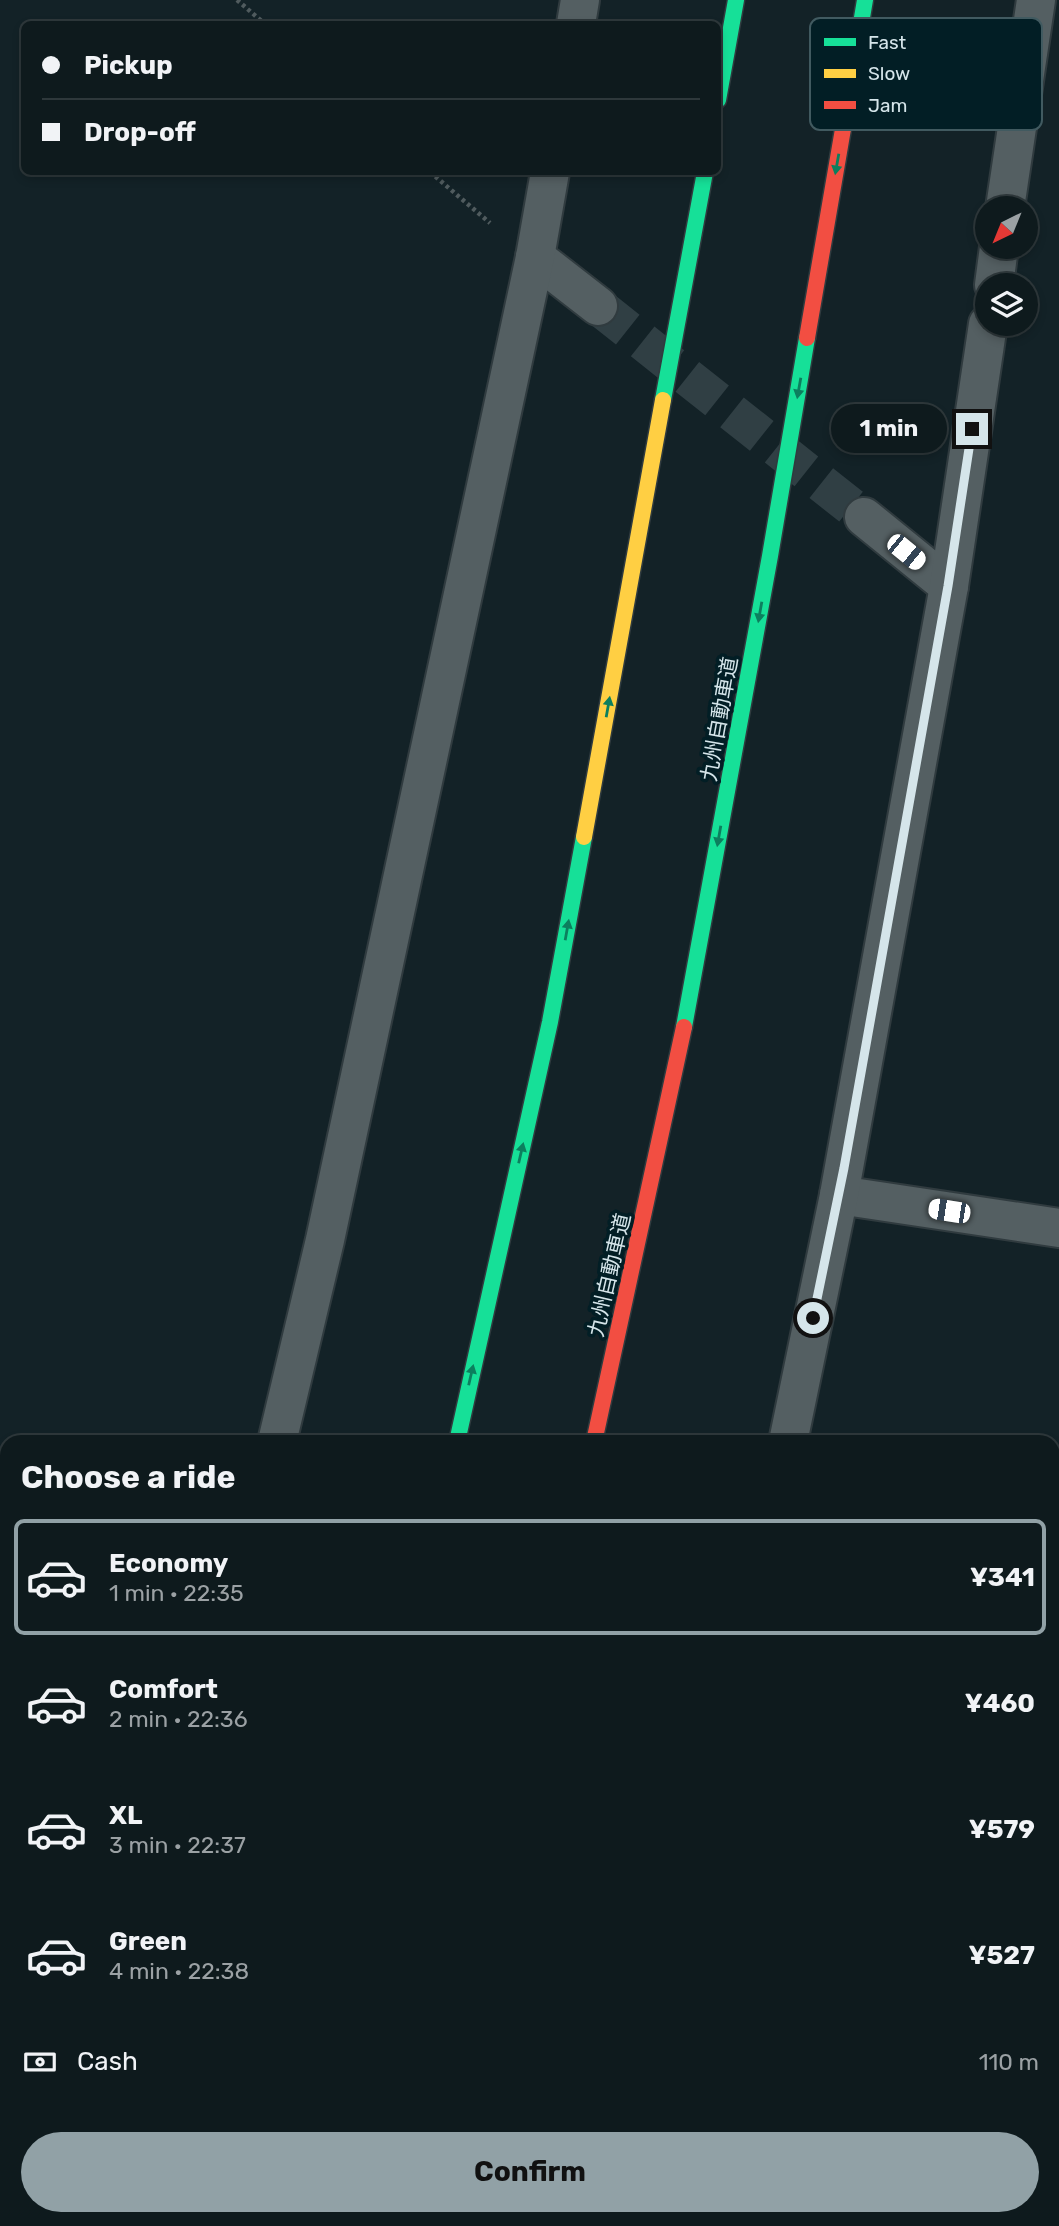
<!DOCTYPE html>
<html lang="en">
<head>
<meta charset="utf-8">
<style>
  body { margin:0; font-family:Rubik,"Noto Sans JP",sans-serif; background:#1c272a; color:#f1f3f6; height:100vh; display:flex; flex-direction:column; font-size:26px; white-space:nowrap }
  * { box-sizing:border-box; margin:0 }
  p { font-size:23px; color:#9ba1a4 }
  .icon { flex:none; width:38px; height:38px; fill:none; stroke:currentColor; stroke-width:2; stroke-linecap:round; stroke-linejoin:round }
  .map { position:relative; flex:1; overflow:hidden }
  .sheet { position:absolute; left:0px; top:1435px; width:1060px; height:791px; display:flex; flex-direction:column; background:#0e1a1d; border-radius:21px 21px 0 0; box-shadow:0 4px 10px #0003,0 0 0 2px #2e383b }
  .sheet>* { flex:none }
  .guide { position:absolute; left:21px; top:21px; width:700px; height:154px; border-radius:10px; box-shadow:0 4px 10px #0003,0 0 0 2px #2e383b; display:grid; align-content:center; height:154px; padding:0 21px; background:#0e1a1d }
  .needle { width:46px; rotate:223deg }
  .buttons { position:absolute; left:975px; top:196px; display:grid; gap:14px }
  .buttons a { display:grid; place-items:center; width:63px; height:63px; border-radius:50%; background:#0e1a1d; box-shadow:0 4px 10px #0003,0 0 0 2px #2e383b; font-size:35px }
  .end { position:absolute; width:32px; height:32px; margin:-16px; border:9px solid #d5e5ea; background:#111; box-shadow:0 0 0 4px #111 }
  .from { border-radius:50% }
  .bubble { position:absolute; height:49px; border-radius:24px; background:#0e1a1d; box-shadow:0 4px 10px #0003,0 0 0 2px #2e383b; font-size:23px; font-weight:700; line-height:49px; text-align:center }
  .car { position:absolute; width:21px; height:42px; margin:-21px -10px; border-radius:9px; box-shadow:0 0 5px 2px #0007; background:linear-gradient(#fff 24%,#345 0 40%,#fff 0 76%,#345 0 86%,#fff 0) }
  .guide b { display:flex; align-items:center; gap:24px; height:66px; font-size:26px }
  .guide b+b { border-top:2px solid #2e383b }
  .guide i { width:18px; height:18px; background:#f1f3f6 }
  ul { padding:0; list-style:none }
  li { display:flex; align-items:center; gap:21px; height:116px; margin:0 14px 10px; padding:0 7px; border:4px solid transparent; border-radius:10px }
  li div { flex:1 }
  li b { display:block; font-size:26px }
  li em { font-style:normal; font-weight:700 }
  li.selected { border-color:#91a1a6 }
  li>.icon { width:63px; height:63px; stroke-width:1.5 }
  h2 { padding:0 21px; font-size:32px; line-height:84px }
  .pay { display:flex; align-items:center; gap:18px; height:77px; padding:0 21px; font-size:26px }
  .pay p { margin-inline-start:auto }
  .button { display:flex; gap:14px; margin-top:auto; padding:14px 21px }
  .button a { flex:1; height:80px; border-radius:42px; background:#91a1a6; color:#111; font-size:28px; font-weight:700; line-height:80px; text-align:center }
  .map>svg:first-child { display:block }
</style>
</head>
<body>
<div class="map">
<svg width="1059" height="2226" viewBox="0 0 1059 2226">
  <defs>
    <pattern id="building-cross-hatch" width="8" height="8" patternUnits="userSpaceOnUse" patternTransform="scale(1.75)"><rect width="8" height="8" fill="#637d85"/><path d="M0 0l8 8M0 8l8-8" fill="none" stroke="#55676c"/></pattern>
  </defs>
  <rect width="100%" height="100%" fill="#132227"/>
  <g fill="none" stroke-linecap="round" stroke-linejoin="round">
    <path stroke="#105a6c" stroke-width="18" d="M 0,1790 L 7,1798"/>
  </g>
  <path fill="url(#building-cross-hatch)" d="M 0,1855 L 7,1862 L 7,1955 L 0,1962 Z"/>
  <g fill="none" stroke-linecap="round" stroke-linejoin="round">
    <path stroke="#303f44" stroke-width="38" stroke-dasharray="38 19" stroke-linecap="butt" d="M 598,306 L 864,517"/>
    <defs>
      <g id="street">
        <path d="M 576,24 L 580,0"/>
        <path d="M 1005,208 L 1036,0"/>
        <path d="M 535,257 L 598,306"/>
        <path d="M 994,285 L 999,247"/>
        <path d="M 864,517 L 949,586"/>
        <path d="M 839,1195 L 1059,1228"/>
        <path d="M 277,1442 L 325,1240 L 535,257 L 550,172"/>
        <path d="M 788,1442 L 839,1195 L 949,586 L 988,324"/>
        <path d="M 78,2226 L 79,2219"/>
        <path d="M 626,2226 L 627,2219"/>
      </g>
      <g id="fast">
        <path d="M 718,100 L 736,0"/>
        <path d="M 843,129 L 865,0"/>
        <path d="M 663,400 L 705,172"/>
        <path d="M 684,1027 L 770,556 L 807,338"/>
        <path d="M 457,1442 L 550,1022 L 584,837"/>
        <path d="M 270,2226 L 272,2219"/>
        <path d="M 405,2226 L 407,2219"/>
      </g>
      <path id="slow" d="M 584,837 L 663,400"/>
      <g id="jam">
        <path d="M 807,338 L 843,129"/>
        <path d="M 594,1442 L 684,1027"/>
      </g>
    </defs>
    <use href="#street" stroke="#303b3f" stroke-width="42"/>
    <use href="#fast" stroke="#303b3f" stroke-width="19"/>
    <use href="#slow" stroke="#303b3f" stroke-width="19"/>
    <use href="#jam" stroke="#303b3f" stroke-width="19"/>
    <g stroke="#505b5e" stroke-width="4.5" stroke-dasharray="3.5 3.5" stroke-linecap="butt">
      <path d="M 237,0 L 265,24"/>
      <path d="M 430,172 L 490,223"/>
    </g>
    <use href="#street" stroke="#545f62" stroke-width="38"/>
    <use href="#fast" stroke="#16e098" stroke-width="16"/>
    <use href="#slow" stroke="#ffcf43" stroke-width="16"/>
    <use href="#jam" stroke="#f24e42" stroke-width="16"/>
  </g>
  <defs><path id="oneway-solid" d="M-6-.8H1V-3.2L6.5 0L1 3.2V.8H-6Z" transform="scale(1.75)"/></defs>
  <g fill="#0c7f5e">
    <use href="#oneway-solid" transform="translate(837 164) rotate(100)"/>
    <use href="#oneway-solid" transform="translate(799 388) rotate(100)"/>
    <use href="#oneway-solid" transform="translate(760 612) rotate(100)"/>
    <use href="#oneway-solid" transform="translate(608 707) rotate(-80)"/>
    <use href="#oneway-solid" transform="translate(719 836) rotate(100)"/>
    <use href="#oneway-solid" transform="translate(567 930) rotate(-80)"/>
    <use href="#oneway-solid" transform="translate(521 1153) rotate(-77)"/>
    <use href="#oneway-solid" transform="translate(471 1375) rotate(-77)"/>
  </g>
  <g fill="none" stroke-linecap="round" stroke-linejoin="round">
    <path stroke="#d5e5ea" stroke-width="9" d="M 813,1318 L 844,1168 L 948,586 L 972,429"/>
  </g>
  <g text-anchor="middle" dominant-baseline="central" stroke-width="7" stroke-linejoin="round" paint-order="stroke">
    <g font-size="21" fill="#d5e5ea" stroke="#021e25">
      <text transform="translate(719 719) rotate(-80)">九州自動車道</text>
      <text transform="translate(609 1275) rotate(-77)">九州自動車道</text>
    </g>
  </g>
  <rect x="810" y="18" width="232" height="112" rx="10" fill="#021e25" stroke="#415a60" stroke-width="2"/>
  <rect x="824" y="38" width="32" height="8" fill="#16e098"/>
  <rect x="824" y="69" width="32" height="9" fill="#ffcf43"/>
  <rect x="824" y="101" width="32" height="8" fill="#f24e42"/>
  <g font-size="19" fill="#d5e5ea">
    <text x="868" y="49">Fast</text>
    <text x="868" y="80">Slow</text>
    <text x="868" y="112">Jam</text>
  </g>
</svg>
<div class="buttons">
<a><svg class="needle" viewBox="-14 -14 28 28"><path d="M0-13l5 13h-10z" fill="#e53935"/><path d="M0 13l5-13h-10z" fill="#9ba1a4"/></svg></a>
<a><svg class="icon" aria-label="layers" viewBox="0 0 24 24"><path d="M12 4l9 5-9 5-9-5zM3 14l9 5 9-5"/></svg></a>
</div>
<i class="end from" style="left:813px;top:1318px"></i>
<i class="end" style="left:972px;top:429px"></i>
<div class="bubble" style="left:831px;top:404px;width:116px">1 min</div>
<i class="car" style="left:906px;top:552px;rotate:129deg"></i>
<i class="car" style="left:949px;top:1211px;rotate:279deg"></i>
<div class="guide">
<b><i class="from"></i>Pickup</b>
<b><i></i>Drop-off</b>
</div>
<section class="sheet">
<h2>Choose a ride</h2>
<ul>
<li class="selected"><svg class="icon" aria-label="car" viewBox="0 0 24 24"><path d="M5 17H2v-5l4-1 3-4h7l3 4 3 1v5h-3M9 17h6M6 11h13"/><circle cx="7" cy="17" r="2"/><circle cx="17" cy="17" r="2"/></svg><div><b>Economy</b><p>1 min · 22:35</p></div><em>¥341</em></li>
<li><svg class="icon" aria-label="car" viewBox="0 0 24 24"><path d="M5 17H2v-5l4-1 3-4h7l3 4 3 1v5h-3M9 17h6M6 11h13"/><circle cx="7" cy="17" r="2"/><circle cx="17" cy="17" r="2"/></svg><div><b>Comfort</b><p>2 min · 22:36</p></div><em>¥460</em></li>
<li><svg class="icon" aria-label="car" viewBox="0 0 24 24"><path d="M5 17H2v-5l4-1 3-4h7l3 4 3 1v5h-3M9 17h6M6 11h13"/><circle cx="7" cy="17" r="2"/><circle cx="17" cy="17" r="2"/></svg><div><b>XL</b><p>3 min · 22:37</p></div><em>¥579</em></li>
<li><svg class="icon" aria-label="car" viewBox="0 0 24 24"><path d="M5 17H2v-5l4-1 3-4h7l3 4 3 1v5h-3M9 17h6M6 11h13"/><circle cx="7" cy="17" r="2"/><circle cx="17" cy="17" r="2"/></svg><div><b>Green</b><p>4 min · 22:38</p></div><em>¥527</em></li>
</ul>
<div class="pay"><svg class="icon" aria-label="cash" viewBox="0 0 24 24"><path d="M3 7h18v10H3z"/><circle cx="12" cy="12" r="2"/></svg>Cash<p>110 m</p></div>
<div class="button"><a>Confirm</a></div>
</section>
</div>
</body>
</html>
